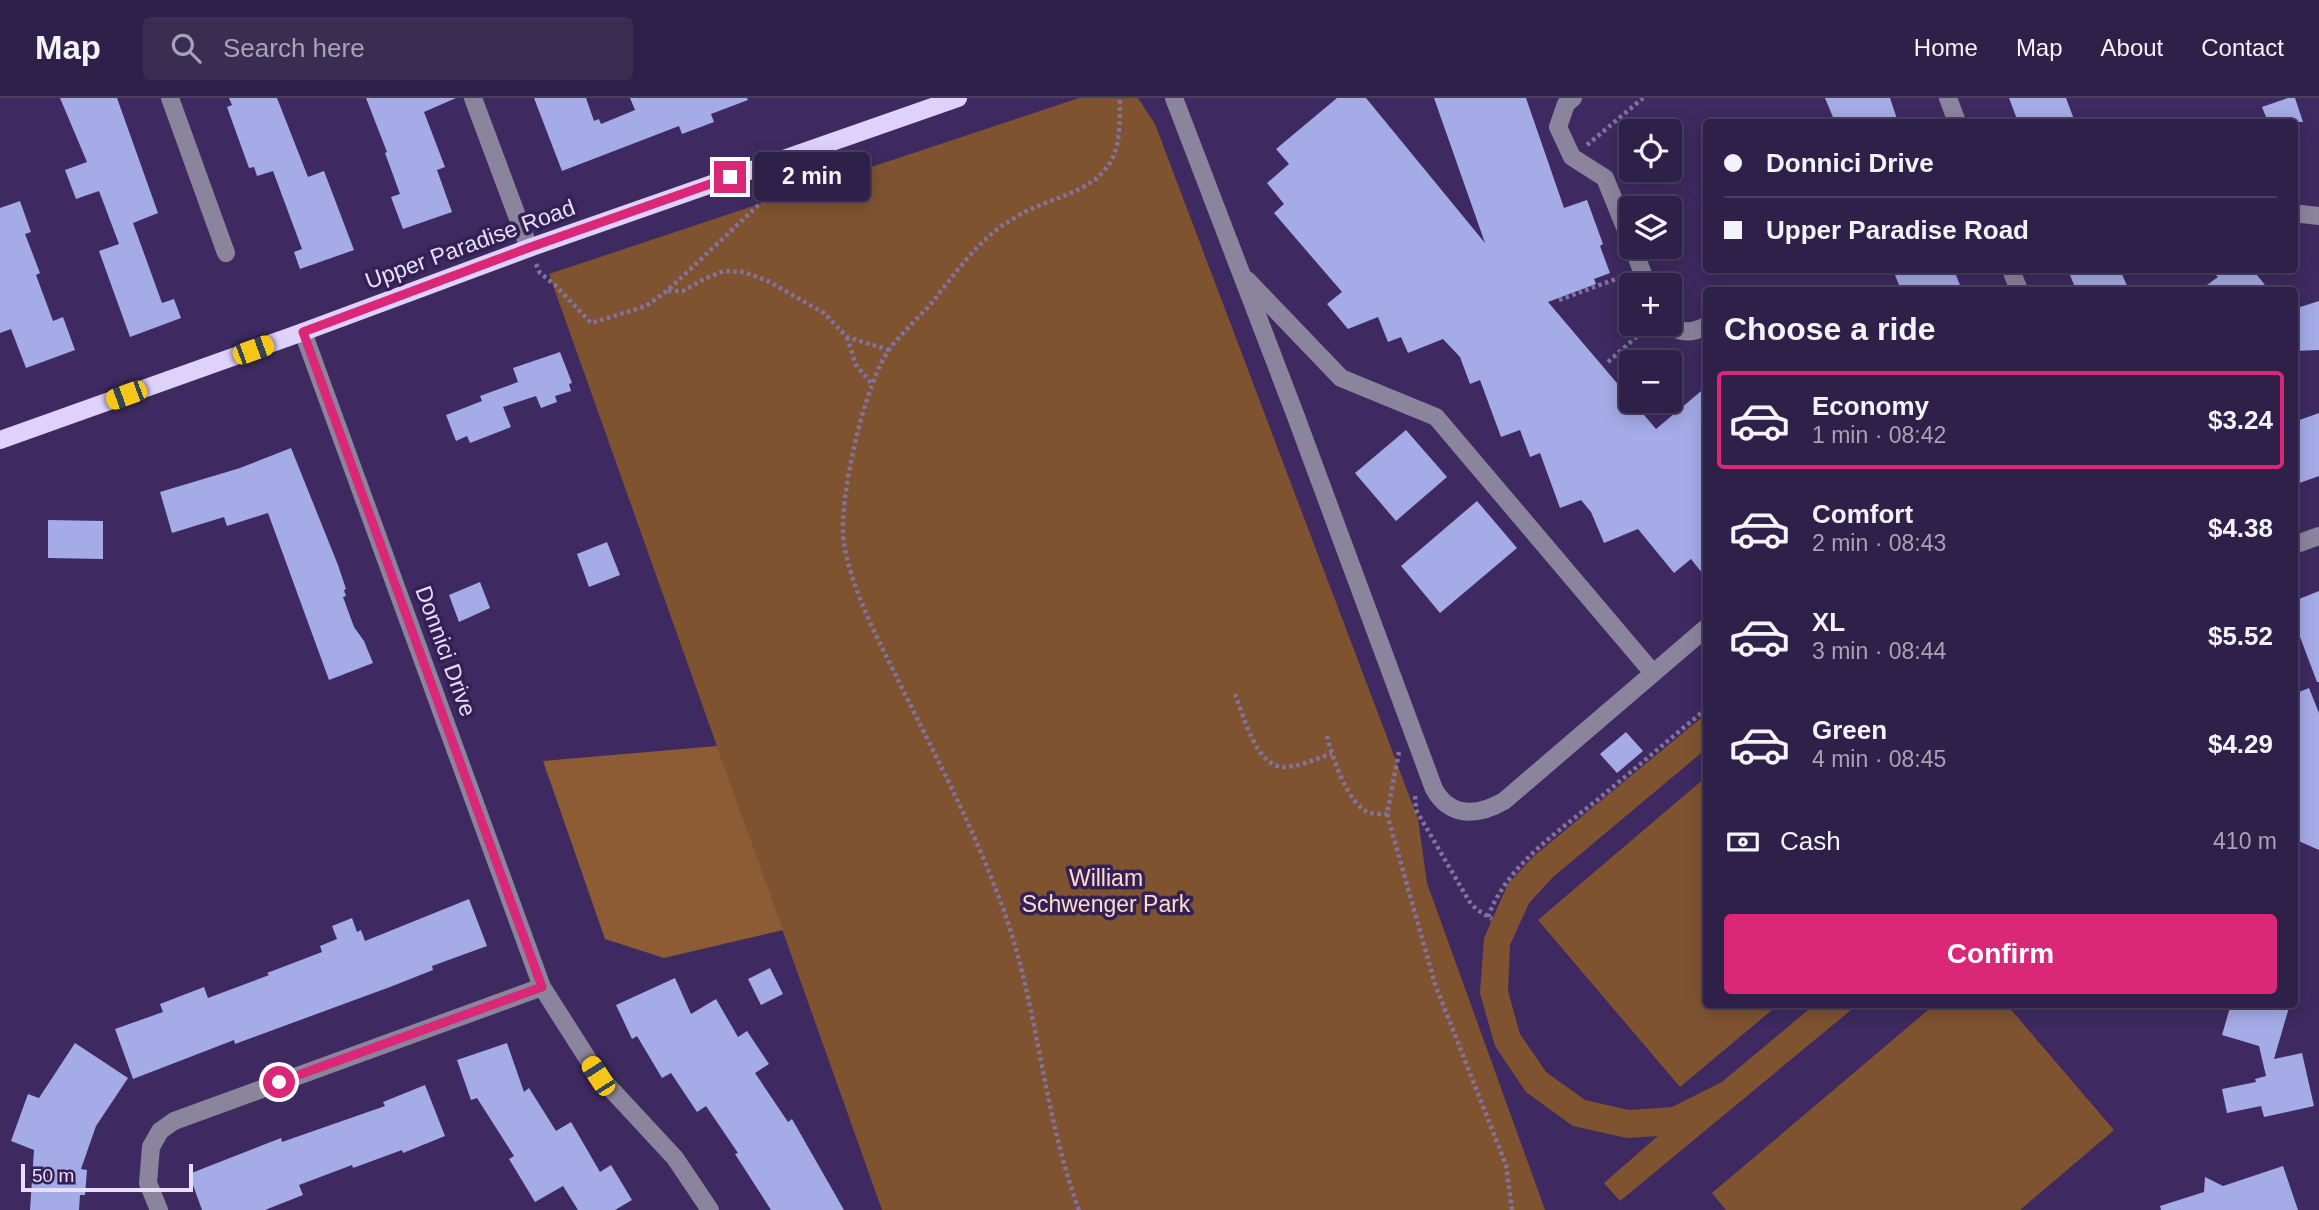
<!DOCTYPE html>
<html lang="en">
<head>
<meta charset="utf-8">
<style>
  body { margin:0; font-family:Arial,sans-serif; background:#3a2d52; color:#f1f3f6; height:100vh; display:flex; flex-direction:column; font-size:26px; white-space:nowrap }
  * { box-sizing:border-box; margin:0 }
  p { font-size:23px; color:#a7a3b4 }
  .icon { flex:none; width:38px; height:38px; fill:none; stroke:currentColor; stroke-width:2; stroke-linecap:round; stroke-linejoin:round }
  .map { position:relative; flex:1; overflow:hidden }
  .side { position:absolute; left:1703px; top:189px; width:595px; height:721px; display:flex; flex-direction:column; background:#2e2048; border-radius:7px; box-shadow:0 4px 18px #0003,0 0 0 2px #493e60 }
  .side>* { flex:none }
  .banner { position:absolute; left:1703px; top:21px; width:595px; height:154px; border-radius:7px; box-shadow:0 4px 18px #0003,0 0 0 2px #493e60; display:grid; align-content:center; height:154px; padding:0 21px; background:#2e2048 }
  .buttons { position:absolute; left:1619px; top:21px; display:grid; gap:14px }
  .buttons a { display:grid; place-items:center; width:63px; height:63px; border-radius:7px; background:#2e2048; box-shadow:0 4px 18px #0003,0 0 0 2px #493e60; font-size:35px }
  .scale { position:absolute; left:21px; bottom:18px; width:172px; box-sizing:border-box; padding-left:7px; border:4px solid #e7dffa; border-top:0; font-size:19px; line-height:24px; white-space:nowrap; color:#e7dffa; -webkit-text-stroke:5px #342055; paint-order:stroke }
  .end { position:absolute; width:32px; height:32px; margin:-16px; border:9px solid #db2777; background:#fff; box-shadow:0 0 0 4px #fff }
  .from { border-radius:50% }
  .bubble { position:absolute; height:49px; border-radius:7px; background:#2e2048; box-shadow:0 4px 18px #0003,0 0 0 2px #493e60; font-size:23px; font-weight:600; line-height:49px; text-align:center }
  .car { position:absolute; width:21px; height:42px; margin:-21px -10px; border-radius:9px; box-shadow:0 0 5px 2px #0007; background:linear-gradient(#f5c518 24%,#345 0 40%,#f5c518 0 76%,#345 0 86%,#f5c518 0) }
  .banner b { display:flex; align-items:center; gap:24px; height:66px; font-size:26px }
  .banner b+b { border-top:2px solid #493e60 }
  .banner i { width:18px; height:18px; background:#f1f3f6 }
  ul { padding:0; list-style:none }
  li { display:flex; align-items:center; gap:21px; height:98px; margin:0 14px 10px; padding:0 7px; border:4px solid transparent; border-radius:7px }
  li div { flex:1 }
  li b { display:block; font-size:26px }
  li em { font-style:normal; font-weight:600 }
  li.selected { border-color:#db2777 }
  li>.icon { width:63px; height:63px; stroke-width:1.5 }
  h2 { padding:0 21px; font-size:32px; line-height:84px }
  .pay { display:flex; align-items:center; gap:18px; height:77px; padding:0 21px; font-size:26px }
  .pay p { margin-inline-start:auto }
  .button { display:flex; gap:14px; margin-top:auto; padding:14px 21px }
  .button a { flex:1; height:80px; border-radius:7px; background:#db2777; color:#fff; font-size:28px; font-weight:600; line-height:80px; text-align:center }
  header { display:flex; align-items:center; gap:42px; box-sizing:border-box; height:98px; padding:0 35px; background:#2e2048; border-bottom:2px solid #493e60 }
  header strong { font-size:33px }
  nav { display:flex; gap:38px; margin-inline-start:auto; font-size:24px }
  .search { width:490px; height:63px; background:#3a2d52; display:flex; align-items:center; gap:18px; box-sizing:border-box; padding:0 24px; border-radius:7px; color:#a7a3b4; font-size:26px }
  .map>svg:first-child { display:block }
</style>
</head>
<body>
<header>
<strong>Map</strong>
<div class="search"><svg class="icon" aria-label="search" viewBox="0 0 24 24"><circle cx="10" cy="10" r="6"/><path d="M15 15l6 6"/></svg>Search here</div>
<nav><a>Home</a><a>Map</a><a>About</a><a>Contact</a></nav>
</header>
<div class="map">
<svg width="2319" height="1112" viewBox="0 0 2319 1112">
  <rect width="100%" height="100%" fill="#3e2a60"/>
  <g fill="#7f5330">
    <path d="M 1079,0 L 1138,0 L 1155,26 L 1418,721 L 1427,785 L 1545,1112 L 882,1112 L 549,176 Z"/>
    <path d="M 1706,616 L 1706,651 L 1553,779 L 1529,805 L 1510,847 L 1508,893 L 1520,936 L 1546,974 L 1585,1002 L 1629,1012 L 1672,1009 L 1722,984 L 1814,907 L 1857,907 L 1620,1103 L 1604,1085 L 1658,1038 L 1627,1040 L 1573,1028 L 1526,994 L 1495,948 L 1480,895 L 1484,840 L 1508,786 L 1534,758 Z"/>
    <path d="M 1706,679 L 1706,906 L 1778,907 L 1680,989 L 1538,822 Z"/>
    <path d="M 1934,907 L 2007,907 L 2114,1032 L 2020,1112 L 1726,1112 L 1712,1095 Z"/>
  </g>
  <path fill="#8d5c34" d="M 717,648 L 783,832 L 664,860 L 605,841 L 543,663 Z"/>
  <g fill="#a4abe6">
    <path d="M 60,0 L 117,0 L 158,115 L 133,125 L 162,205 L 174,201 L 181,220 L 130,239 L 99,153 L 119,146 L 99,93 L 76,101 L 65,72 L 87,64 Z"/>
    <path d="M 229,0 L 277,0 L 308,79 L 324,73 L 354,152 L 300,171 L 294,154 L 302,151 L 273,73 L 257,78 L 254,69 L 249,70 L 227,9 L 232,7 Z"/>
    <path d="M 366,0 L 456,0 L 424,14 L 445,69 L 437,72 L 452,114 L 403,131 L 391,99 L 400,96 L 385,55 L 387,54 Z"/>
    <path d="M 534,0 L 586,0 L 594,23 L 599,21 L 601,26 L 635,12 L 630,0 L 747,0 L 748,2 L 711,16 L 714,24 L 682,36 L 679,28 L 562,73 Z"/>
    <path d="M 1337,0 L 1366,0 L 1485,145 L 1434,0 L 1526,0 L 1564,110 L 1587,102 L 1603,146 L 1600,148 L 1610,175 L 1594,181 L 1596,186 L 1548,204 L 1656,331 L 1706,289 L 1706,480 L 1691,461 L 1674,475 L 1638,431 L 1604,445 L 1591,414 L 1581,402 L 1560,410 L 1540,355 L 1530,359 L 1520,332 L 1501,339 L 1480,282 L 1470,286 L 1460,259 L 1443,241 L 1408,255 L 1401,239 L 1388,244 L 1378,219 L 1348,231 L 1327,206 L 1342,194 L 1274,115 L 1284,106 L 1267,85 L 1289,66 L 1276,51 Z"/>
    <path d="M 1825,0 L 1890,0 L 1898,24 L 1835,24 Z"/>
    <path d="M 2009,0 L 2066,0 L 2075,24 L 2018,24 Z"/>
    <path d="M 2288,0 L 2295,0 L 2303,24 L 2268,24 L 2262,9 Z"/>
    <path d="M 20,103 L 31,134 L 25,136 L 40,175 L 36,177 L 53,223 L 63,219 L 75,252 L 26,270 L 11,231 L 0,235 L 0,110 Z"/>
    <path d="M 1893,172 L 1954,172 L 1962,192 L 1901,192 Z"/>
    <path d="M 2068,172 L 2120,172 L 2129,192 L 2076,192 Z"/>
    <path d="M 2211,172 L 2253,172 L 2269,192 L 2200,192 L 2218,179 Z"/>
    <path d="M 2319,203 L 2319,252 L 2294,253 L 2294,211 Z"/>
    <path d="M 560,254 L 572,285 L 569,286 L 571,293 L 555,298 L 557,304 L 541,310 L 536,298 L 503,309 L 511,329 L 470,345 L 467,338 L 456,343 L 446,317 L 482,303 L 480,298 L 518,284 L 513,270 Z"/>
    <path d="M 2319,315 L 2319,378 L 2294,387 L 2294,324 Z"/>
    <path d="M 1406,332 L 1447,379 L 1396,423 L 1355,375 Z"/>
    <path d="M 291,350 L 338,467 L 346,491 L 344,492 L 346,498 L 343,499 L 354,529 L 364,543 L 373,565 L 329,582 L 268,415 L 227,428 L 224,419 L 172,435 L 160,394 L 240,370 Z"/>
    <path d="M 1477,403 L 1517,450 L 1440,515 L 1401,468 Z"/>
    <path d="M 48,422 L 103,423 L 103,461 L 48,460 Z"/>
    <path d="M 607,444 L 620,477 L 589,489 L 577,456 Z"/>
    <path d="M 480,484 L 490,510 L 459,524 L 449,497 Z"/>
    <path d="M 2319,493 L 2319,584 L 2317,584 L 2294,523 L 2294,503 Z"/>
    <path d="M 2309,590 L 2319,615 L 2319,752 L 2294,741 L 2294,596 Z"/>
    <path d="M 1626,634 L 1643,653 L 1617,675 L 1600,656 Z"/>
    <path d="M 469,801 L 487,848 L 432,868 L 433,872 L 390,889 L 235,946 L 234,942 L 133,981 L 115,931 L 163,914 L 160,906 L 204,889 L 208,900 L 269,877 L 267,875 L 322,854 L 320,848 L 337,841 L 332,828 L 352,820 L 357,834 L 361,832 L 365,843 Z"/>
    <path d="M 770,870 L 783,896 L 761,907 L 748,881 Z"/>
    <path d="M 675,880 L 691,916 L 716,901 L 738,939 L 747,933 L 769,966 L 755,975 L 788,1024 L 792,1021 L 844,1112 L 771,1112 L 735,1056 L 738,1055 L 706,1008 L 697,1014 L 671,975 L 662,980 L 637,938 L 632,941 L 616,907 Z"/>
    <path d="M 2231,906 L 2290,906 L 2274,961 L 2302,955 L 2314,1008 L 2264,1019 L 2261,1008 L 2227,1015 L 2222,991 L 2256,984 L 2255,981 L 2266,978 L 2259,948 L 2222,937 Z"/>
    <path d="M 75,945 L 128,980 L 96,1028 L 81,1071 L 87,1072 L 85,1097 L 80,1097 L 79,1112 L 30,1112 L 34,1052 L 11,1043 L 28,996 L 39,1000 Z"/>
    <path d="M 507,945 L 524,994 L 529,990 L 556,1033 L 571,1024 L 600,1074 L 611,1067 L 632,1102 L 615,1112 L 578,1112 L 563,1088 L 535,1104 L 509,1061 L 514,1058 L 477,1000 L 471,1002 L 457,962 Z"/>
    <path d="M 425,987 L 445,1038 L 403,1055 L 402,1052 L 353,1070 L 352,1067 L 299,1087 L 303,1097 L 265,1112 L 202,1112 L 189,1076 L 281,1040 L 282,1044 L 385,1008 L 383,1004 Z"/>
    <path d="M 2283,1068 L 2298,1112 L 2161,1112 L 2160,1108 L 2204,1094 L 2205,1079 L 2223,1088 Z"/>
  </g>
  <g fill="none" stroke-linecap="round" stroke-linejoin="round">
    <g stroke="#82739e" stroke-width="4.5" stroke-dasharray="3.5 3.5" stroke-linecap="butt">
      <path d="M 1587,47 L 1643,0"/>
      <path d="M 536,166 L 540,175 L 555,187 L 591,225 L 646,208 L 667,193 L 767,99"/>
      <path d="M 668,193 L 683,193 L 704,181 L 724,173 L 744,174 L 768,183 L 824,215 L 847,239 L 889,252"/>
      <path d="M 1559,202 L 1624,178"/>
      <path d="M 847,239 L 856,267 L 872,286"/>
      <path d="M 1608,264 L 1651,226"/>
      <path d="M 1235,596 C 1244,618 1256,669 1284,669 C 1299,669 1317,660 1332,656"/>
      <path d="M 1327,638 C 1332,659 1349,709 1370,715 C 1375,716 1382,716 1387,716"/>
      <path d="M 1399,654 L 1387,716 L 1435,886 L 1506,1067 L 1512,1112"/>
      <path d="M 1415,698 L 1416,712 L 1469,803 L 1476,811 L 1492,821"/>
      <path d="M 1488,819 C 1507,766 1561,732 1602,698 C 1637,669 1671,640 1706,611"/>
      <path d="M 1079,1112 C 1041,1010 1038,898 998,797 C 971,725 935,657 901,588 C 879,543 853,496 844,446 C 837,405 865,282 891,249 C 903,234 917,221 930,207 C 952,180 974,147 1003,127 C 1012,122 1021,115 1031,111 C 1055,100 1085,94 1104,73 C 1122,53 1119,25 1120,0"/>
    </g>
    <g stroke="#8b849d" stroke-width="18">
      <path d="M 170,0 L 226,155"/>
      <path d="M 473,0 L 529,150"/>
      <path d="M 1174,0 L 1295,316 L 1434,691 C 1450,720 1478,718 1504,703 L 1706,530"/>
      <path d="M 1573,0 L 1566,6 L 1558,29 L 1572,59 L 1605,80 L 1631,144"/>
      <path d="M 1948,0 L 1957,24"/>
      <path d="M 2301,116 L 2319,118"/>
      <path d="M 1633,149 L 1647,187"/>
      <path d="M 2011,172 L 2019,192"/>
      <path d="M 1247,182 L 1341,280 L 1436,319 L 1653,575"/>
      <path d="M 1668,226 C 1680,236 1693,235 1706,228"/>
      <path d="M 303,234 L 542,889 L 598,977 L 675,1060 L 710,1112"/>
      <path d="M 2294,447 L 2319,438"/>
      <path d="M 159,1112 L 148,1085 L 151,1049 L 160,1033 L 174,1023 L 542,889"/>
    </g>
    <path stroke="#ded2fb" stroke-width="18" d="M 0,342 L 303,234 L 529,150 L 958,0"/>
  </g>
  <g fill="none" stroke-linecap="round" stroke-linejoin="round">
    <path stroke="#db2777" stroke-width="9" d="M 279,984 L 542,889 L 303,234 L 528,150 L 730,79"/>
  </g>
  <g text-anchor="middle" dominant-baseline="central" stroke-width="7" stroke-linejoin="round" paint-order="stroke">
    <g font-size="23" fill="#e7dffa" stroke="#342055">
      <text transform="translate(470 146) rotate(-20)">Upper Paradise Road</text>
      <text transform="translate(446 553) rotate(70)">Donnici Drive</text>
    </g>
    <g font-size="23" fill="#fcddc7" stroke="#342055">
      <text x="1106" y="780">William<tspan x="1106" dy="26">Schwenger Park</tspan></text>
    </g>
  </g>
</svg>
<div class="buttons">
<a><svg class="icon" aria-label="locate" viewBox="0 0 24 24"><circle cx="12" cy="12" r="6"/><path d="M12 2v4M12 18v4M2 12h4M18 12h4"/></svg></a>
<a><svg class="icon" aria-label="layers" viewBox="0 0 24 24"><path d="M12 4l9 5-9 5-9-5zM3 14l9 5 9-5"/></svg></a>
<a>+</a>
<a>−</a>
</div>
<div class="scale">50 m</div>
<i class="end from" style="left:279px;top:984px"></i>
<i class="end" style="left:730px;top:79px"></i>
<div class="bubble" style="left:754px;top:54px;width:116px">2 min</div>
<i class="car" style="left:253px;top:252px;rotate:70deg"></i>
<i class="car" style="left:126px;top:297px;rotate:250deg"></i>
<i class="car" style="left:598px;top:978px;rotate:327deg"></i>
<div class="banner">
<b><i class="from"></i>Donnici Drive</b>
<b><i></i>Upper Paradise Road</b>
</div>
<section class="side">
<h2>Choose a ride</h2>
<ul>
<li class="selected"><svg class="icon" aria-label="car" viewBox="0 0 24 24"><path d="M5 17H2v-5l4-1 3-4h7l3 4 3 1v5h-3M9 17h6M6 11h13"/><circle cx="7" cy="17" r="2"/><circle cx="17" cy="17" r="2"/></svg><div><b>Economy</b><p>1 min · 08:42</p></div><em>$3.24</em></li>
<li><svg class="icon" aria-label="car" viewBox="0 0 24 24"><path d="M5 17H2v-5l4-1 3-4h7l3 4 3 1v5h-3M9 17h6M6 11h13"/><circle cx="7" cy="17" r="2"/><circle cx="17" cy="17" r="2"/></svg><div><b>Comfort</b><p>2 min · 08:43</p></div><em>$4.38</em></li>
<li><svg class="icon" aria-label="car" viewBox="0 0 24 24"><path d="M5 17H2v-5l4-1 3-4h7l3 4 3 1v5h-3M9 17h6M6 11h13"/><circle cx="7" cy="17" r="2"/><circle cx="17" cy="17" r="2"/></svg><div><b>XL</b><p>3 min · 08:44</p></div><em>$5.52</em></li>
<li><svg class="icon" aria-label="car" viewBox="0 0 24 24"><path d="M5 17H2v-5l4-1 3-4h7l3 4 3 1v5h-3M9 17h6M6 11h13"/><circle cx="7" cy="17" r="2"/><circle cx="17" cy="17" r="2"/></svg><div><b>Green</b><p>4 min · 08:45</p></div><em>$4.29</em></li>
</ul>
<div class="pay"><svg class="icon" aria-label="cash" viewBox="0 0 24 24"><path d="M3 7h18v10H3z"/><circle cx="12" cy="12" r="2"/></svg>Cash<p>410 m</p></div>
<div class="button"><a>Confirm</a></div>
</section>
</div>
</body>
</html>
